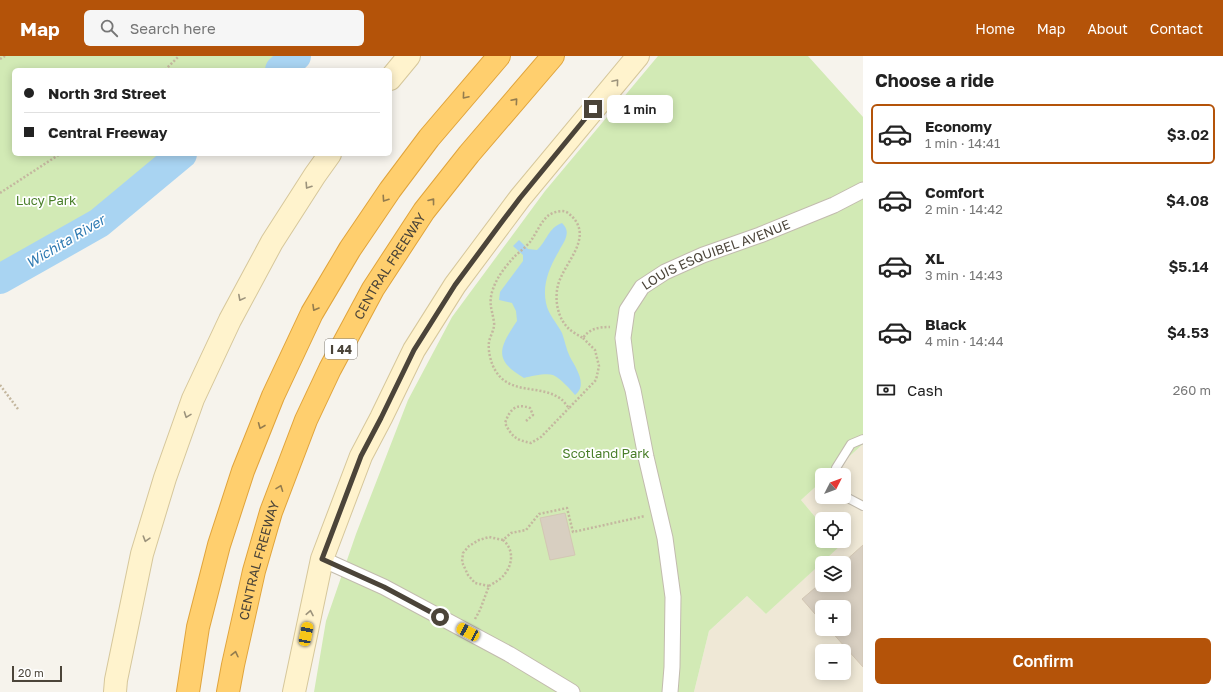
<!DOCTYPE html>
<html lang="en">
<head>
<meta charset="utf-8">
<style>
  body { margin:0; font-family:"Golos Text",sans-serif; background:#f6f6f6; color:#222; height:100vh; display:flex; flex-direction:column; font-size:15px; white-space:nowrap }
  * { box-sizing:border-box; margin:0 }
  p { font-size:13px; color:#767676 }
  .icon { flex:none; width:22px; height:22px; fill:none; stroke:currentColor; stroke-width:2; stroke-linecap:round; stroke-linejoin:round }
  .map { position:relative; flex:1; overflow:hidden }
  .details { display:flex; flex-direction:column; background:#fff; width:360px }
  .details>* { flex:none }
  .hud { position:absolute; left:12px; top:12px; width:380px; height:88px; border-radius:6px; box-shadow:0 2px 10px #0003; display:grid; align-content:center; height:88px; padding:0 12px; background:#fff }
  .needle { width:26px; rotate:48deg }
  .tools { position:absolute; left:815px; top:412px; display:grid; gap:8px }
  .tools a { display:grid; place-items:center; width:36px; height:36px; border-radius:6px; background:#fff; box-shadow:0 2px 10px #0003; font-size:20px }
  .scale { position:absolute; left:12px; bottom:10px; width:50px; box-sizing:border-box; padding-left:4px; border:2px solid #4b4439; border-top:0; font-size:11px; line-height:14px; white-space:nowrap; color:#4b4439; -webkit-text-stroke:3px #fff; paint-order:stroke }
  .end { position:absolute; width:18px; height:18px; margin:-9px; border:5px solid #4b4439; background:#fff; box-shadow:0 0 0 2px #fff }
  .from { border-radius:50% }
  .bubble { position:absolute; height:28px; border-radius:6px; background:#fff; box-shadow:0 2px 10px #0003; font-size:13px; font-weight:600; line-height:28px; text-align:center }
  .car { position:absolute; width:12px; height:24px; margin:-12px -6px; border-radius:5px; box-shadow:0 0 3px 1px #0007; background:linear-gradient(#f5c518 24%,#345 0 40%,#f5c518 0 76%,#345 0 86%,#f5c518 0) }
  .hud b { display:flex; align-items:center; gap:14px; height:38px; font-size:15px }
  .hud b+b { border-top:1px solid #e0e0e0 }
  .hud i { width:10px; height:10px; background:#222 }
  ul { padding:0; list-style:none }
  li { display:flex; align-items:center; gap:12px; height:60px; margin:0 8px 6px; padding:0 4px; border:2px solid transparent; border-radius:6px }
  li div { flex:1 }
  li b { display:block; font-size:15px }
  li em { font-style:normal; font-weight:600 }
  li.active { border-color:#b45309 }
  li>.icon { width:36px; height:36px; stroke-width:1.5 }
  h2 { padding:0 12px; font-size:18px; line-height:48px }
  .pay { display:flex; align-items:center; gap:10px; height:44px; padding:0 12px; font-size:15px }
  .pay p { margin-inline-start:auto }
  .primary-button { display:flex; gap:8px; margin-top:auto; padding:8px 12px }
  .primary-button a { flex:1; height:46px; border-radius:6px; background:#b45309; color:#fff; font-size:16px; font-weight:600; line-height:46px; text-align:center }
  header { display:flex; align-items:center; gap:24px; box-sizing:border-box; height:56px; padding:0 20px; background:#b45309; color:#fff }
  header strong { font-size:19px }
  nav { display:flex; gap:22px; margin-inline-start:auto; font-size:14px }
  .search { width:280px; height:36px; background:#f6f6f6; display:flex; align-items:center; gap:10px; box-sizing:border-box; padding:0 14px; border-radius:6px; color:#767676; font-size:15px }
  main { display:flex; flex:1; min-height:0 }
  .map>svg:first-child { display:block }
</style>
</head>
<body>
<header>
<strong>Map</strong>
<div class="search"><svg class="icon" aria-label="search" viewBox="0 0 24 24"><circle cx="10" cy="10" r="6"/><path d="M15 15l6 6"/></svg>Search here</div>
<nav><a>Home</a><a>Map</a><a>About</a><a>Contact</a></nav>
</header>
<main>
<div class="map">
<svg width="863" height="636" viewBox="0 0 863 636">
  <rect width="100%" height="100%" fill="#f6f3ec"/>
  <path fill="#efe8d6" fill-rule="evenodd" d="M 863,388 L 863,636 L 694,636 L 709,575 L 747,540 L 766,558 L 840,489 L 836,485 L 844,485 L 844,463 L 822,463 L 822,469 L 801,444 L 822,425 L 822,441 L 844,441 L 844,419 L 829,419 ZM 822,507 L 844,507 L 844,529 L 822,529 ZM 822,551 L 844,551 L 844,573 L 822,573 ZM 822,595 L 844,595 L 844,617 L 822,617 Z"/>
  <g fill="#d2eab5">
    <path d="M 0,0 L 296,0 L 280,14 L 14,14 L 14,98 L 182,98 L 99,167 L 0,223 Z"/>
    <path d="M 658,0 L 808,0 L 863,61 L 863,388 L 829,419 L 822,419 L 822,425 L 801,444 L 822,469 L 822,485 L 836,485 L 840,490 L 766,558 L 747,540 L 709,575 L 694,636 L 314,636 L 326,565 L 356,478 L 408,344 L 452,261 L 545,135 Z"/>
  </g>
  <path fill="#a9d4f2" d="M 562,167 C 566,171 568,175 566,181 C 565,186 561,190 559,195 C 550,210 542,228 546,247 C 548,258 557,267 562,277 C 565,285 566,293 570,301 C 576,312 588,329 575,339 C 570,333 560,322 553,319 C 546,317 532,320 524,322 C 493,304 499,292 517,265 L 516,255 L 512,247 L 499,244 L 500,236 L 523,205 L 523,199 L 513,190 L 519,184 L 528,193 L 537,194 C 547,185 548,172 562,167 Z"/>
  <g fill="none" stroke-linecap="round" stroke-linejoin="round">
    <g stroke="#a9d4f2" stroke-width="30">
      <path d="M 280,14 L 296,0"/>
      <path d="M 0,223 L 99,167 L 182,98"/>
    </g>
  </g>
  <g fill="#d8cfc1" stroke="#d3c7b4">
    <path d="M 565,457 L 575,499 L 550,504 L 540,462 Z"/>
    <path d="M 863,489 L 863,611 L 829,573 L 844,573 L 844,551 L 822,551 L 822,566 L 802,543 L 822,526 L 822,529 L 844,529 L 844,507 L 843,507 Z"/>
  </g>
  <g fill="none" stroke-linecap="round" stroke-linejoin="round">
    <defs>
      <g id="service">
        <path d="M 837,419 L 836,412 L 851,388 L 863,383"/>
        <path d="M 844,440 L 863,450"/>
      </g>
      <g id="minor">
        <path d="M 322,503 L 384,531 L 509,598 L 572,636"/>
        <path id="s1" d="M 670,636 L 672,611 L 673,541 L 665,482 L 646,401 L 633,334 L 627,314 L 623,282 L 627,254 L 642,231 L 665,216 L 703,199 L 760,179 L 834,149 L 863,134"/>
      </g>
      <g id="secondary">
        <path d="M 390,23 L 409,0"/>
        <path d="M 115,636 L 116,624 L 142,498 L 165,422 L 193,343 L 230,264 L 272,186 L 315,119 L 330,98"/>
        <path d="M 294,636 L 322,503 L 361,400 L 381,362 L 414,294 L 455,229 L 520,142 L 638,0"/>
      </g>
      <g id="motorway">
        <path d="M 188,636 L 198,571 L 219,489 L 243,415 L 273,340 L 312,257 L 350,193 L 390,134 L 429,82 L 499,0"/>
        <path id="s2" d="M 228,636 L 233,609 L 254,515 L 271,456 L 306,364 L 330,313 L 373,233 L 424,155 L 469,98 L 553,0"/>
      </g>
    </defs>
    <use href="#service" stroke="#c2bbae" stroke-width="10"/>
    <use href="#minor" stroke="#c2bbae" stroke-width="17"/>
    <use href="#secondary" stroke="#d6c79b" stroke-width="24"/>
    <use href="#motorway" stroke="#e0a43c" stroke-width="24"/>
    <g stroke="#c4b79f" stroke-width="2.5" stroke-dasharray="2 2" stroke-linecap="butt">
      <path d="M 0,3 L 5,0"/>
      <path d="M 165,14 L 179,0"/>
      <path d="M 0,137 L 60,98"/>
      <path d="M 583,282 L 595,294 L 599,310 L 596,324 L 569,352 C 566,349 564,345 561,343 C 539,327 507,341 493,310 C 490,303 488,294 489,286 C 490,280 495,273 494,266 C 492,253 488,247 493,233 C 497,221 506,210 514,201 C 519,196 525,192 530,186 C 536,178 541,165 549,159 C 554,156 563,153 568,157 C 594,177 570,201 561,221 C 553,237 556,260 568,272 C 572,276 578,279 583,282 C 589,273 598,271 610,271"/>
      <path d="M 0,329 L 18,353"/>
      <path d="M 526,365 L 533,359 L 530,352 C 516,347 510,353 505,367 C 512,381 516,384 531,387 L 541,381 L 569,352"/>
      <path d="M 489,530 L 475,527 L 468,519 L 462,506 L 463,497 L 469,490 L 479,484 L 489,481 L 503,484"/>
      <path d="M 475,563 L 480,554 L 489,530 C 492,528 496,526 500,523 C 512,513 516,495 503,484 L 511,477 L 526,474 L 539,458 L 567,452 L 573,476 L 645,460"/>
    </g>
    <use href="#service" stroke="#fff" stroke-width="8"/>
    <use href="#minor" stroke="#fff" stroke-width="15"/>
    <use href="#secondary" stroke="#fff3cd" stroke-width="22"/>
    <use href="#motorway" stroke="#ffcf6e" stroke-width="22"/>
  </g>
  <defs><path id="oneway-chevron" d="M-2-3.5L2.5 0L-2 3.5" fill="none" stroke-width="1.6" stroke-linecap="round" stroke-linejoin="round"/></defs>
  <g stroke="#9c937c">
    <use href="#oneway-chevron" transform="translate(616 26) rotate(-50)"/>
    <use href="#oneway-chevron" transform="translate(308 130) rotate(123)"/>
    <use href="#oneway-chevron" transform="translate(241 242) rotate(118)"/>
    <use href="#oneway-chevron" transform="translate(187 359) rotate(110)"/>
    <use href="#oneway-chevron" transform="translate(146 483) rotate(107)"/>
    <use href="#oneway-chevron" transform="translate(310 557) rotate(-79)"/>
  </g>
  <g stroke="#937c4e">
    <use href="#oneway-chevron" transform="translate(465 40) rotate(130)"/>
    <use href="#oneway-chevron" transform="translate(515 45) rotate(-49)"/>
    <use href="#oneway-chevron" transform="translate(385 143) rotate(124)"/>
    <use href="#oneway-chevron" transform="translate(432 145) rotate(-52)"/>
    <use href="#oneway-chevron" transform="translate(315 252) rotate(120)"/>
    <use href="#oneway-chevron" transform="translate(261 370) rotate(112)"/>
    <use href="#oneway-chevron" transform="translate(280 432) rotate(-69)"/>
    <use href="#oneway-chevron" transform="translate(235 598) rotate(-77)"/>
  </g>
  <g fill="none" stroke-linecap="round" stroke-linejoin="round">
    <path stroke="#4b4439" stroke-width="5" d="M 440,561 L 384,531 L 322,503 L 361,400 L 381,362 L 414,294 L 455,229 L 501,167 L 520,142 L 593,53"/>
  </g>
  <g text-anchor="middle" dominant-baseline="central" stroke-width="3.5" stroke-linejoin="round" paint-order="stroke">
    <rect fill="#fff" stroke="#817c74" stroke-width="1" x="325" y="283" width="32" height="20" rx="3"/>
    <g font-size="12" font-weight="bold" fill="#4b4439">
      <text x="341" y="293">I 44</text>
    </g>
    <g font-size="13" fill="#4a7f2a" stroke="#fff">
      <text x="46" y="144">Lucy Park</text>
      <text x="606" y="397">Scotland Park</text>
    </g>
    <g font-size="13" fill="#4b4439" stroke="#fff">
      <text stroke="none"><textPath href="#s1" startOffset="496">LOUIS ESQUIBEL AVENUE</textPath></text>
      <text stroke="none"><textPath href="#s2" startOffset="459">CENTRAL FREEWAY</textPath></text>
      <text stroke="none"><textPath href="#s2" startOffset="135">CENTRAL FREEWAY</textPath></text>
    </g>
    <g font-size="14" font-style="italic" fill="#2e7ab2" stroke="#fff">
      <text transform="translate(65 185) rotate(-31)">Wichita River</text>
    </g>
  </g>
</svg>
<div class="tools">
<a><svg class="needle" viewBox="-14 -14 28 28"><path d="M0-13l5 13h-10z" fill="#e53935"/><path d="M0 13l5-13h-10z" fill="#767676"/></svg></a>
<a><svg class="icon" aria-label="locate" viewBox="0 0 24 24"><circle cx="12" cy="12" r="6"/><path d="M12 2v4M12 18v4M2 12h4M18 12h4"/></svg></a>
<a><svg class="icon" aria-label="layers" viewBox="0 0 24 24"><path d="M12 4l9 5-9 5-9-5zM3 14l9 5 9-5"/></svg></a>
<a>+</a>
<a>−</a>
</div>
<div class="scale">20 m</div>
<i class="end from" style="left:440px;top:561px"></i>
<i class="end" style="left:593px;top:53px"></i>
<div class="bubble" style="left:607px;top:39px;width:66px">1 min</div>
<i class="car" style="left:468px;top:576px;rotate:298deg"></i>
<i class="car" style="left:306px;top:578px;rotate:11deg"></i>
<div class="hud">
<b><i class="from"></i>North 3rd Street</b>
<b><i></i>Central Freeway</b>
</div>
</div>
<section class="details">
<h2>Choose a ride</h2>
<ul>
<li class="active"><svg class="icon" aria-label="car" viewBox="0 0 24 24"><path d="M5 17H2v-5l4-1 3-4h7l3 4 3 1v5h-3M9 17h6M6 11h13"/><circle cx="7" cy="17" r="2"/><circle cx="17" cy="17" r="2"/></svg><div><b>Economy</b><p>1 min · 14:41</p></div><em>$3.02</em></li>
<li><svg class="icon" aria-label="car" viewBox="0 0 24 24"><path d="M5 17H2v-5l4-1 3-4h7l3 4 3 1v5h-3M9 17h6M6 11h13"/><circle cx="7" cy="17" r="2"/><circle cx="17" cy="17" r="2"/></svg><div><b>Comfort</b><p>2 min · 14:42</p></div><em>$4.08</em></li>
<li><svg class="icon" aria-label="car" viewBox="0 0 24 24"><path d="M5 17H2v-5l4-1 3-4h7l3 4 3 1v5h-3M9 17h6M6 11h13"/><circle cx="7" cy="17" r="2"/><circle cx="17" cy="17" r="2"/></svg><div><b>XL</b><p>3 min · 14:43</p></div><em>$5.14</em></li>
<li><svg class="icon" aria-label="car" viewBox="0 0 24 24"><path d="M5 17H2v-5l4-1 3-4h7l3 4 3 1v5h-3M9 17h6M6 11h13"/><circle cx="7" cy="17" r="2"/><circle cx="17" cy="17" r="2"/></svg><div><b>Black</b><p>4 min · 14:44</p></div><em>$4.53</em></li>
</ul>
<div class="pay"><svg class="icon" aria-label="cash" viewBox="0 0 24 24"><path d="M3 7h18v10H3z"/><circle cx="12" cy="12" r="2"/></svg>Cash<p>260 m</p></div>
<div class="primary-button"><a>Confirm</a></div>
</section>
</main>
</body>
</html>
